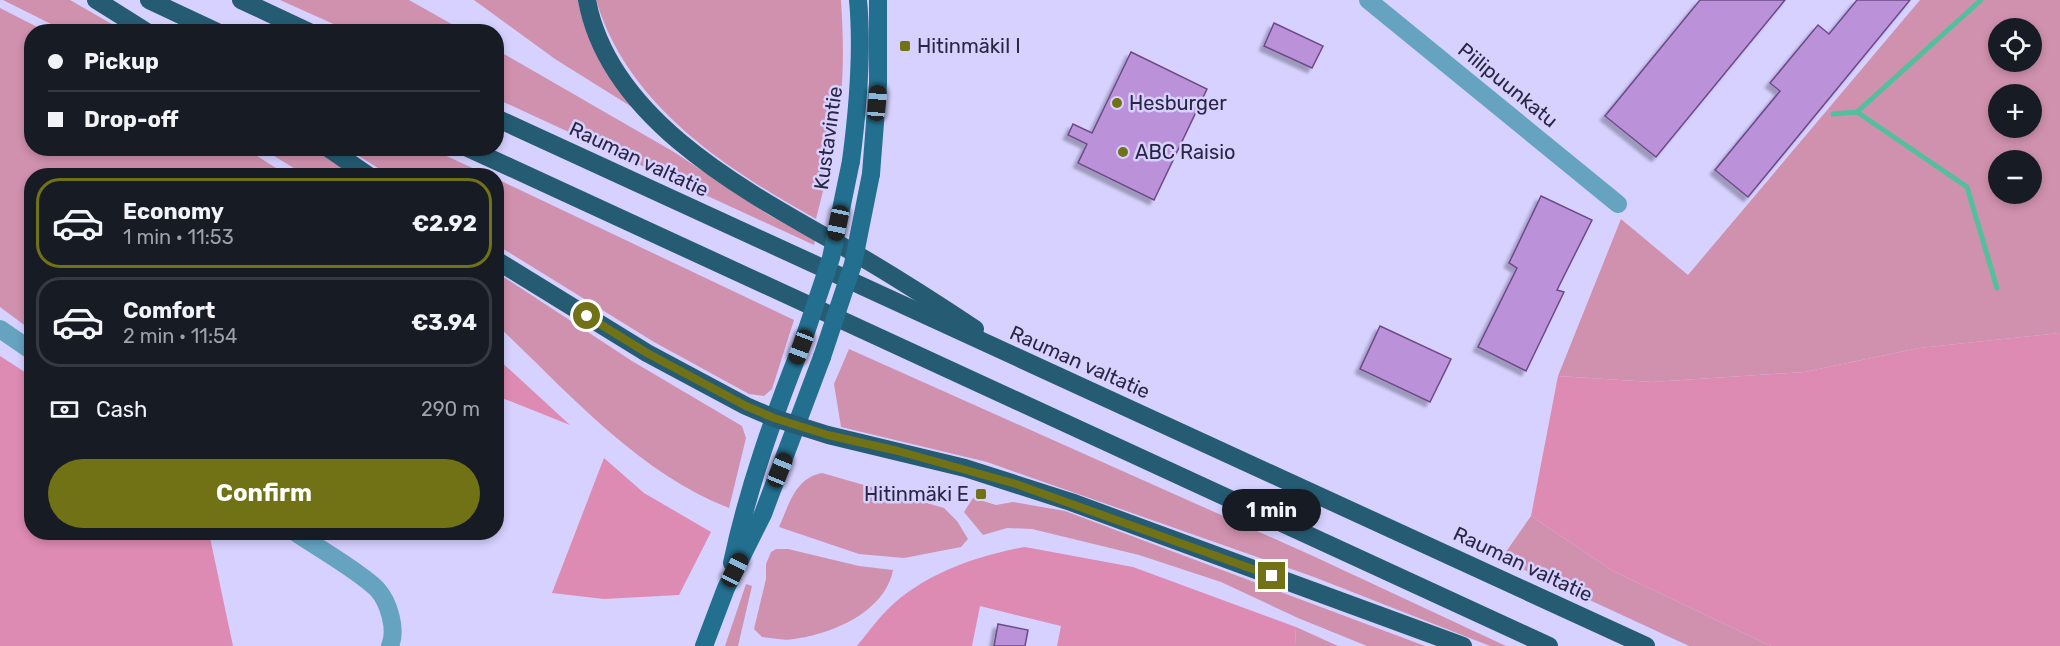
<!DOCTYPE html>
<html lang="en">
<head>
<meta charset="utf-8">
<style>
  body { margin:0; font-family:Rubik,sans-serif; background:#242831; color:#f1f3f6; height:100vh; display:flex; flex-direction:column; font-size:22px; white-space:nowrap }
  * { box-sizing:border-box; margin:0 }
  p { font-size:20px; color:#9ea1a6 }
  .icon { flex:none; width:33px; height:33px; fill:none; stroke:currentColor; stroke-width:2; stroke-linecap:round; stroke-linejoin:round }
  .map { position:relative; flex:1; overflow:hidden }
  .sheet { position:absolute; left:24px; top:168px; width:480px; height:372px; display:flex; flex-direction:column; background:#171b24; border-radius:24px; box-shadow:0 3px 9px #0003 }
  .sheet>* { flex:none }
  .top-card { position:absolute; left:24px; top:24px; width:480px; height:132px; border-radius:24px; box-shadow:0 3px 9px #0003; display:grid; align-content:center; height:132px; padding:0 24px; background:#171b24 }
  .fabs { position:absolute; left:1988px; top:18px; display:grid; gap:12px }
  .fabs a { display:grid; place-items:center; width:54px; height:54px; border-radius:50%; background:#171b24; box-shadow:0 3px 9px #0003; font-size:30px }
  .end { position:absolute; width:27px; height:27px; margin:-14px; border:8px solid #717116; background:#fff; box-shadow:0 0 0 3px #fff }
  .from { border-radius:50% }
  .bubble { position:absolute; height:42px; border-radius:21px; background:#171b24; box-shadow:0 3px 9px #0003; font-size:20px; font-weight:700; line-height:42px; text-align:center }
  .car { position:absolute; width:18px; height:36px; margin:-18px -9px; border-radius:8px; box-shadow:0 0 4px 2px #0007; background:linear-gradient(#222 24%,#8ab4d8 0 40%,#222 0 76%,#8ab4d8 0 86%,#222 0) }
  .top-card b { display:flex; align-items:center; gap:21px; height:57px; font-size:22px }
  .top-card b+b { border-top:2px solid #363941 }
  .top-card i { width:15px; height:15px; background:#f1f3f6 }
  ul { padding:10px 0 0; list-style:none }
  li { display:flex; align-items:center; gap:18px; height:90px; margin:0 12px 9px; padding:0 12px; border:3px solid #363941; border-radius:24px }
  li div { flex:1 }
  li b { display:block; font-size:22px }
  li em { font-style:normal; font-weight:700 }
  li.active { border-color:#717116 }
  li>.icon { width:54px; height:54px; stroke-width:1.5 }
  .pay { display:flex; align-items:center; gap:15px; height:66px; padding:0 24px; font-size:22px }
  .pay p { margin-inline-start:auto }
  .primary-button { display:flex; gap:12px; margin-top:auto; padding:12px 24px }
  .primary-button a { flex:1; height:69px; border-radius:36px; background:#717116; color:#fff; font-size:24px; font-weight:700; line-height:69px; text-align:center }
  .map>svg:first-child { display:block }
</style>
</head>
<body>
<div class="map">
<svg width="2060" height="646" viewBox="0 0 2060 646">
  <defs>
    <filter id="shadow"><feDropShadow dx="-4.5" dy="4.5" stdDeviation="1.5" flood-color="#0004"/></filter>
  </defs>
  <rect width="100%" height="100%" fill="#d6d1ff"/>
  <g fill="#d091ae" fill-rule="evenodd">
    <path d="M 3,0 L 70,0 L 124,31 L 65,31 Z"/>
    <path d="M 280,0 L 409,0 L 464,31 L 349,31 Z"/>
    <path d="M 474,0 L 578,0 C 585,43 610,76 635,109 L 555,59 Z"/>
    <path d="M 596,0 L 841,0 C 843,32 844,64 841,97 C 837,138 826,179 816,219 C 725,168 628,106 596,0 Z"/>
    <path d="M 1920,0 L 2060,0 L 2060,333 L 1919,348 L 1804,372 L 1652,382 L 1558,376 L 1621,219 L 1688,275 ZM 1998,28 L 2031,28 L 2031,62 L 1998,62 ZM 1998,94 L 2031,94 L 2031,128 L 1998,128 ZM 1998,160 L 2031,160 L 2031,194 L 1998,194 Z"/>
    <path d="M 0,8 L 45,31 L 32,32 L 32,148 L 246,149 L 287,175 L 32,176 L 31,330 L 0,307 Z"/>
    <path d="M 497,50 L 674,152 L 769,215 L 815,240 L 814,245 L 497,99 Z"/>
    <path d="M 263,149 L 313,149 L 354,175 L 305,175 Z"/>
    <path d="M 348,149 L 431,149 L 488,175 L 389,175 Z"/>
    <path d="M 497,179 L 794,320 L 772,389 L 764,396 L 749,394 L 654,342 L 497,245 Z"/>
    <path d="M 496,272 L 632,361 L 742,426 L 746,438 L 729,508 C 637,472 568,392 497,325 Z"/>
    <path d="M 849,349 L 1313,556 L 1506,646 L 1490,646 L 1314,577 L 987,462 L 841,427 L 834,384 Z"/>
    <path d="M 822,473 L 944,508 L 957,521 L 968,539 L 961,547 L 904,558 L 859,554 L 779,527 C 789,505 795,478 822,473 Z"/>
    <path d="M 973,498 L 996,505 L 1013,502 L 1065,511 L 1425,646 L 1367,646 L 1298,618 L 1221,582 L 1139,555 L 1032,529 L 1007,528 L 983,535 L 964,512 Z"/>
    <path d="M 1531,516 L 1613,571 L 1771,646 L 1689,646 L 1501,559 Z"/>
    <path d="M 776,549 L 788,549 L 859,566 L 893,570 C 885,612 832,634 794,639 C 784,641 772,638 762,637 L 754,629 L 766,579 L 766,564 L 771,552 Z"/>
    <path d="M 746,584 L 752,586 L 738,646 L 725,646 Z"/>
    <path d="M 1296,627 L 1338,646 L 1295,646 Z"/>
  </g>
  <g fill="#de8bb3">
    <path d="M 2060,333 L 2060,646 L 1771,646 L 1613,571 L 1531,516 L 1558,376 L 1652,382 L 1804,372 L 1919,348 Z"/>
    <path d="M 0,356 L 31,376 L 32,532 L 209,533 L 233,646 L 0,646 Z"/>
    <path d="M 496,358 L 497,358 L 570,425 L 497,396 Z"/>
    <path d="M 604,458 L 644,493 L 711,532 L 679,595 L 604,599 L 552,593 Z"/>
    <path d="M 1025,547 L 1133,567 L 1296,627 L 1295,646 L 1057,646 L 1061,626 L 980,606 L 972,646 L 857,646 C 867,634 876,621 887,610 C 923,574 976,556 1025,547 Z"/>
  </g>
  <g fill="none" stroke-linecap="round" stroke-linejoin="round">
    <g stroke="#52bf9d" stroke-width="5">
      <path d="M 1857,112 L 1967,187 L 1997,288"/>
      <path d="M 1833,114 L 1857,112 L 1981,0"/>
    </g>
  </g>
  <g fill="#bb92da" stroke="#6e4a88" stroke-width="1.5" filter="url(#shadow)">
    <path d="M 1700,0 L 1785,0 L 1656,157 L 1605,116 Z"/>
    <path d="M 1857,0 L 1910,0 L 1748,197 L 1715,170 L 1780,91 L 1770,83 L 1818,25 L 1829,34 Z"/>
    <path d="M 1274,23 L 1323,46 L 1312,68 L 1264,46 Z"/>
    <path d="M 1131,52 L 1207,89 L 1154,200 L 1078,163 L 1087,144 L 1068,135 L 1073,124 L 1092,133 Z"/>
    <path d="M 1541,196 L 1592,220 L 1557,290 L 1564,292 L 1526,371 L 1478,347 L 1517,268 L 1509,263 Z"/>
    <path d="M 1380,326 L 1451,359 L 1430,402 L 1360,369 Z"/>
    <path d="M 998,624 L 1028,630 L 1025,646 L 994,646 Z"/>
  </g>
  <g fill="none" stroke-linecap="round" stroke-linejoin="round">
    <g stroke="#65a3c1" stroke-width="18">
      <path d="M 1368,0 L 1618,204"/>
      <path d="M 0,329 L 32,351"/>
      <path d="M 295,532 C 318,548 359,571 377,589 C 389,602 397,630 390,646"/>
    </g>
    <g stroke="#236f8f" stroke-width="18">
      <path d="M 851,161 C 858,108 863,53 858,0"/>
      <path d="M 871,174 L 878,84 L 878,0"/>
      <path d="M 732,563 C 748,488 773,418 801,347"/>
      <path d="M 704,646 L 726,588 L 763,514 L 822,357"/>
    </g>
    <g stroke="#255b73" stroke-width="18">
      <path d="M 96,0 L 147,32"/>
      <path d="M 149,0 L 217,32"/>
      <path d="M 241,0 L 309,32"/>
      <path d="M 587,0 C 610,125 757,197 856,254 C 897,278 936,303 975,329"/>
      <path d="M 496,118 L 1646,646"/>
      <path d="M 328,148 L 369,176"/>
      <path d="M 468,148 L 1549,646"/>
      <path d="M 496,260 L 647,353 L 746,406 L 774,418 L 828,435 L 965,468 L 1071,502 L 1463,646"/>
    </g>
    <g stroke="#236f8f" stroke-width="18">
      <path d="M 801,347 L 831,258 L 851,161"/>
      <path d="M 822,357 L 853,264 L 871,174"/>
    </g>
  </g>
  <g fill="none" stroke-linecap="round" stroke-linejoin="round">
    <path stroke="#717116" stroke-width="8" d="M 587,316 L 647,353 L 746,406 L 774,418 L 828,435 L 898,451 L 1016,484 L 1272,576"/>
  </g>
  <g fill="#717116" stroke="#d6d1ff" stroke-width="2">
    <rect x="899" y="40" width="12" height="12" rx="3"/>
    <circle cx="1117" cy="103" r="6"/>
    <circle cx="1123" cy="152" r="6"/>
    <rect x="975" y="488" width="12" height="12" rx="3"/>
  </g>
  <g text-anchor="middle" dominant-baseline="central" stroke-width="5" stroke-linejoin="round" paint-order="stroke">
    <g font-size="20" fill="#2a2542" stroke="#d6d1ff" text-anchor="start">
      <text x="917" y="46">HitinmäkiI I</text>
      <text x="1129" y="103">Hesburger</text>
      <text x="1135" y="152">ABC Raisio</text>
      <text x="969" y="494" text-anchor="end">Hitinmäki E</text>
    </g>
    <g font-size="20" fill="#2a2542" stroke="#d6d1ff">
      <text transform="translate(1508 85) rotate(39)">Piilipuunkatu</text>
      <text transform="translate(828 138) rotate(-82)">Kustavintie</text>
      <text transform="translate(639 159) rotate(25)">Rauman valtatie</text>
      <text transform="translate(1080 362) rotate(24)">Rauman valtatie</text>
      <text transform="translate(1523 564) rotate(25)">Rauman valtatie</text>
    </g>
  </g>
</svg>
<div class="fabs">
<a><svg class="icon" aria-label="locate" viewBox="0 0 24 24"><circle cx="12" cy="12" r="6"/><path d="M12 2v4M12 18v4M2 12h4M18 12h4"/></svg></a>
<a>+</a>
<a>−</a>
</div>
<i class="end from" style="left:587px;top:316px"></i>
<i class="end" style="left:1272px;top:576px"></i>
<div class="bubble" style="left:1222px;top:489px;width:99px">1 min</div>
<i class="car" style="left:877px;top:103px;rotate:5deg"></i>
<i class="car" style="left:838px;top:223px;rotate:192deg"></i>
<i class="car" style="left:801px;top:347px;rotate:201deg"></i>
<i class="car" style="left:780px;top:470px;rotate:22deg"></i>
<i class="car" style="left:735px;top:570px;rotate:27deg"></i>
<div class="top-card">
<b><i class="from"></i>Pickup</b>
<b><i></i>Drop-off</b>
</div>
<section class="sheet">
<ul>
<li class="active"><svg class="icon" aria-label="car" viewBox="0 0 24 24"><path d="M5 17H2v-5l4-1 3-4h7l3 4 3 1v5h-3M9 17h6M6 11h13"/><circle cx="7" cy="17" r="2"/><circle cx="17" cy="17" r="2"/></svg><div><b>Economy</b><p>1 min · 11:53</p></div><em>€2.92</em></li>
<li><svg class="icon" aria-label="car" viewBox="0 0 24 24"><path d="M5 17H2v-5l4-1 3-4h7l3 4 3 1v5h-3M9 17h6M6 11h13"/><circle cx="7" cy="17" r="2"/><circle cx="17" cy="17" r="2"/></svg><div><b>Comfort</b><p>2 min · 11:54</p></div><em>€3.94</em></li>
</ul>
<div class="pay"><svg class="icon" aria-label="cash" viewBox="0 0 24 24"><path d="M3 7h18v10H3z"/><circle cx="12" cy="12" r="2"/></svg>Cash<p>290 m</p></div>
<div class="primary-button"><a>Confirm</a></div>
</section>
</div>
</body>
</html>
